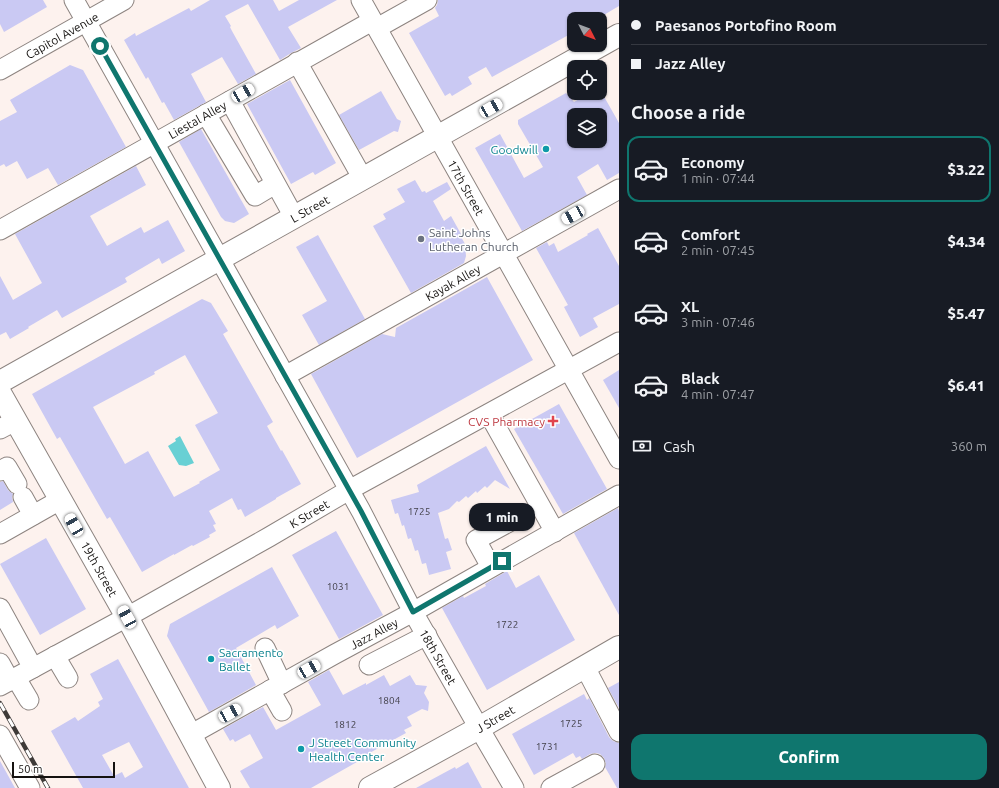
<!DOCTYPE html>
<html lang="en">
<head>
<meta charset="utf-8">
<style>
  body { margin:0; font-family:Ubuntu,sans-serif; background:#20242c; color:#f1f3f6; height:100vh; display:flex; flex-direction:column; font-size:15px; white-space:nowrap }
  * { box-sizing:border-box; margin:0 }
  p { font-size:13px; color:#9ea1a6 }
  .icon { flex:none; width:22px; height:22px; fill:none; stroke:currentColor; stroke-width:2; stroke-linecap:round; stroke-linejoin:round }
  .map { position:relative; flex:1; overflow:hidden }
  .drawer { display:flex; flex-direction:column; background:#171b24; width:380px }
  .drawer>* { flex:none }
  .banner { display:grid; align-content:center; height:88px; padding:0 12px; background:#171b24 }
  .needle { width:26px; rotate:132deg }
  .fabs { position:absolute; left:567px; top:12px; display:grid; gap:8px }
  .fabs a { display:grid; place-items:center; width:40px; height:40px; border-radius:8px; background:#171b24; box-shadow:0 1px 3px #0004; font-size:20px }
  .scale { position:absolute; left:12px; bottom:10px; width:103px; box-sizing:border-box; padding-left:4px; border:2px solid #151210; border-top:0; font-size:11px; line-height:14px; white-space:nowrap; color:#151210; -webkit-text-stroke:3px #fff; paint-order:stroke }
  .end { position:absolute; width:18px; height:18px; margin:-9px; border:5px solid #0f766e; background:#fff; box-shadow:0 0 0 2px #fff }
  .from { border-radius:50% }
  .bubble { position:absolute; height:28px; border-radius:12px; background:#171b24; box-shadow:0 1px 3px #0004; font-size:13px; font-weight:800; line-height:28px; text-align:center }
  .car { position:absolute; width:12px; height:24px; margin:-12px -6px; border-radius:5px; box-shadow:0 0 3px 1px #0007; background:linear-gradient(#fff 24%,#345 0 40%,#fff 0 76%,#345 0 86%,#fff 0) }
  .banner b { display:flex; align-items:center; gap:14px; height:38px; font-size:15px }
  .banner b+b { border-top:1px solid #363941 }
  .banner i { width:10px; height:10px; background:#f1f3f6 }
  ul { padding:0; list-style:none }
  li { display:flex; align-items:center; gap:12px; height:66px; margin:0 8px 6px; padding:0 4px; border:2px solid transparent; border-radius:12px }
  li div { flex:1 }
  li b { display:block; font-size:15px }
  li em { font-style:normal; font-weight:800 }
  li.on { border-color:#0f766e }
  li>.icon { width:36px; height:36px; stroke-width:1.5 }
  h2 { padding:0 12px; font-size:18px; line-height:48px }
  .pay { display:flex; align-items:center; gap:10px; height:44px; padding:0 12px; font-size:15px }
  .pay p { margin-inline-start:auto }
  .action { display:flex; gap:8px; margin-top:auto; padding:8px 12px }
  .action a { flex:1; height:46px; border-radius:12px; background:#0f766e; color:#fff; font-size:16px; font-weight:800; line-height:46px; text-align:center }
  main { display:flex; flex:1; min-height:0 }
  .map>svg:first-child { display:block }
</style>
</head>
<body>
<main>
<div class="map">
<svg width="619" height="788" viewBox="0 0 619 788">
  <rect width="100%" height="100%" fill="#fdf2ee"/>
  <path fill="#68d0d4" d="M 180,436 L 194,463 L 186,466 L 179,465 L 168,446 L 176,441 L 175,439 Z"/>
  <g fill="#cac9f3" fill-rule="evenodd">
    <path d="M 0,0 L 43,0 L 47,7 L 4,32 L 0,24 Z"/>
    <path d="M 210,0 L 273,0 L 279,11 L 299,0 L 337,0 L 288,27 L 301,48 L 291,53 L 280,60 L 248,4 L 225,16 L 231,26 L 230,27 L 232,31 L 256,74 L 238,84 L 222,57 L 191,74 L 206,102 L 174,120 L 164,102 L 162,103 L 148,77 L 146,79 L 124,40 L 135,33 L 136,36 L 189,8 L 191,11 Z"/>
    <path d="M 438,0 L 619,0 L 619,6 L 597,19 L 574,19 L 574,32 L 492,77 L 486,67 L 468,77 L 472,84 L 452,96 L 450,93 L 445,96 L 409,33 L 439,16 L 435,8 L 437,5 Z"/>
    <path d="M 70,65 L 83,70 L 126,147 L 58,185 L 48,168 L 27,179 L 17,161 L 6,167 L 4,164 L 0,166 L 0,121 L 17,112 L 10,100 Z"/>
    <path d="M 290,80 L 336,163 L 315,175 L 313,172 L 291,184 L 247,104 Z"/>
    <path d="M 381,91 L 397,119 L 401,121 L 398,132 L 394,131 L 359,150 L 339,115 Z"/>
    <path d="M 566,93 L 574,102 L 590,93 L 602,93 L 619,123 L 619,173 L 607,180 L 598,164 L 577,177 L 587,195 L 522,231 L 475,148 L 500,134 L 524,178 L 543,167 L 518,124 L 518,120 ZM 574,115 L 600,115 L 600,141 L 574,141 Z"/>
    <path d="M 201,129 L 249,214 L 234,223 L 225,221 L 221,217 L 179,142 Z"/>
    <path d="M 136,166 L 146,185 L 90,216 L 107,246 L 141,227 L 144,233 L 168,220 L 185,251 L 162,264 L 159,258 L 125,278 L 127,282 L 62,318 L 57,310 L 28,327 L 29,328 L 10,339 L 6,332 L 0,335 L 0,276 L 13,300 L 42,283 L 15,234 Z"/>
    <path d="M 415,180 L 422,192 L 425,191 L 426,193 L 447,182 L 451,189 L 433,201 L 444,221 L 451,216 L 461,234 L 460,235 L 465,244 L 466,256 L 464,263 L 411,293 L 373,226 L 386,219 L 383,214 L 405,202 L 397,189 Z"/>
    <path d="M 598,228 L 619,266 L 619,304 L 593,318 L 598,327 L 580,337 L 564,307 L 568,305 L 536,248 L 547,242 L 549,246 L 554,243 L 558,252 L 588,235 L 587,234 Z"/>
    <path d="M 318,235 L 365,319 L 319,345 L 302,315 L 327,301 L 296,247 Z"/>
    <path d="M 487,277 L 533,360 L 357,458 L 311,374 L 382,334 L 395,337 L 396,328 Z"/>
    <path d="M 202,299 L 211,303 L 228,331 L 223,334 L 273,422 L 267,426 L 281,451 L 282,450 L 301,484 L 276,498 L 276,499 L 245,517 L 241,509 L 238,510 L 232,498 L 209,511 L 216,524 L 213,525 L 216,531 L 209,535 L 210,537 L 193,546 L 192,545 L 174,555 L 174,554 L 142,572 L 110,517 L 107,519 L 60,437 L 57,439 L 32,394 ZM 185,355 L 218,413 L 195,425 L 220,470 L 199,482 L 200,483 L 174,497 L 148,451 L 125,464 L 93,407 L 155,374 L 154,372 Z"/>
    <path d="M 619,370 L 619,408 L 603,380 Z"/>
    <path d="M 559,404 L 607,489 L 563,514 L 514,429 Z"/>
    <path d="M 486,446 L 510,489 L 495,480 L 487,488 L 485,486 L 477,493 L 476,491 L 468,498 L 466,496 L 459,502 L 457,501 L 449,509 L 438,513 L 445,539 L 448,538 L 452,550 L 446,552 L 451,569 L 429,575 L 426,563 L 422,564 L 418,550 L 415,551 L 411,538 L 408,539 L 404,525 L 402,526 L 398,513 L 395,514 L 391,500 L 419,492 L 417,485 Z"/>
    <path d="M 3,481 L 8,490 L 13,494 L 12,497 L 13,502 L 0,510 L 0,482 Z"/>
    <path d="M 618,508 L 619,511 L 619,615 L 574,533 Z"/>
    <path d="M 336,531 L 383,615 L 339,639 L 292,555 Z"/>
    <path d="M 46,538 L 86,609 L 40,635 L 0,564 Z"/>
    <path d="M 272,567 L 299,616 L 277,629 L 275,625 L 236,648 L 256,685 L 209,712 L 167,636 L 170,624 Z"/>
    <path d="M 507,571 L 516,588 L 539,575 L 575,640 L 487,690 L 442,608 L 463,596 L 464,598 L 486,586 L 485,584 Z"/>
    <path d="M 118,659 L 189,788 L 83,788 L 51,731 L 75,717 L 78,721 L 100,706 L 98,702 L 103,699 L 90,674 ZM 129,742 L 143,767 L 125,778 L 122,772 L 114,776 L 102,755 Z"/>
    <path d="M 329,670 L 343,695 L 366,683 L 366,685 L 384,675 L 390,686 L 410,675 L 416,685 L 417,685 L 427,686 L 424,693 L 429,702 L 428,711 L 422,709 L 407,717 L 412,726 L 404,730 L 406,733 L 364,756 L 364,758 L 311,788 L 250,788 L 240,771 L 263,758 L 250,734 L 235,742 L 233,739 L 230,741 L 223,729 L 263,707 L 276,730 L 321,705 L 308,682 Z"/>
    <path d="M 619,682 L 619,708 L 608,688 Z"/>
    <path d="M 584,694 L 587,700 L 589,698 L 609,737 L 613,741 L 619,743 L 619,788 L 617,788 L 605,767 L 606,764 L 604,758 L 600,754 L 596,753 L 590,754 L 582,759 L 580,756 L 576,758 L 573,753 L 534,775 L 512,734 Z"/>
    <path d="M 0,761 L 15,788 L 0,788 Z"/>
    <path d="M 468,762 L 482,788 L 416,788 L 455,767 L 456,769 Z"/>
  </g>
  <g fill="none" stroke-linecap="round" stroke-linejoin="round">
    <defs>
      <g id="minor">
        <path id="s1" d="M 74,0 L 361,511 L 413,612 L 479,728 L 514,788"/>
        <path id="s2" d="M 361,0 L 619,459"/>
        <path d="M 377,28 L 427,0"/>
        <path d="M 297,62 L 363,179"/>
        <path id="s3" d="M 0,70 L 124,0"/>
        <path d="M 230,101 L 294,217"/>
        <path d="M 206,114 L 255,196 L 275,184"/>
        <path id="s4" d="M 0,230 L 372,21"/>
        <path id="s5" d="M 285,376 L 503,254 L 619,189"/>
        <path d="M 489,414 L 555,532"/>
        <path d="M 0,429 L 15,421"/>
        <path d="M 0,471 L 7,467 L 17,484"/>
        <path d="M 23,497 L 33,515"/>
        <path d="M 0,534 L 60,500"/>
        <path d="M 491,567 L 476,540 L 522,515"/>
        <path d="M 0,608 L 33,668"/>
        <path d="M 265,648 L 282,684"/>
        <path d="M 55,656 L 68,678"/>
        <path d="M 0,663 L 10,681"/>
        <path d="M 369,665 L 427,635"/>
        <path d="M 585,667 L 619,732"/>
        <path d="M 16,678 L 29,700"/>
        <path id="s6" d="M 0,686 L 127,617 L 269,537 L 349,490 L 619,342"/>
        <path d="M 270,690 L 282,711"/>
        <path d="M 0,735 L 30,788"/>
        <path id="s7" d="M 190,735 L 335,654 L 413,612 L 619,495"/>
        <path d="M 551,788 L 595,764"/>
      </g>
      <g id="major">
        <path id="s8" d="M 0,382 L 619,35"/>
        <path id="s9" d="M 0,393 L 127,617 L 219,788"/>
        <path id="s10" d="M 370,788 L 479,728 L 619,647"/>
      </g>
    </defs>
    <use href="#minor" stroke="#8d8480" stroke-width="21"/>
    <use href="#major" stroke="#8d8480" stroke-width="24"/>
    <use href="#minor" stroke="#fff" stroke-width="19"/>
    <use href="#major" stroke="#fff" stroke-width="22"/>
    <defs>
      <path id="rail" d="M 0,703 L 48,788"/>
    </defs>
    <use href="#rail" stroke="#3e3a38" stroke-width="4.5"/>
    <use href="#rail" stroke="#fff" stroke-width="3" stroke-dasharray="9" stroke-linecap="butt"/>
  </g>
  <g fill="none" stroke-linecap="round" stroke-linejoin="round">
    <path stroke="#0f766e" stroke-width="5" d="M 100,46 L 361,511 L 413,612 L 502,561"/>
  </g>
  <g fill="#0f9aa8" stroke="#fff" stroke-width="1.5">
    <circle cx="546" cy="149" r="4"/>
    <circle cx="211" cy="659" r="4"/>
    <circle cx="301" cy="749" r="4"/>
  </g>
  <circle fill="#6b7280" stroke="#fff" stroke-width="1.5" cx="421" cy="239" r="4"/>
  <path fill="#e0444e" stroke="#fff" stroke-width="1.5" d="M551 415h4v4h4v4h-4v4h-4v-4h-4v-4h4z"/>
  <g text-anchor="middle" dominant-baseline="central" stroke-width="3" stroke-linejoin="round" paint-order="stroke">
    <g font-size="10" fill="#424049">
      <text x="419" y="511">1725</text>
      <text x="338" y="586">1031</text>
      <text x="507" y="624">1722</text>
      <text x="389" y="700">1804</text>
      <text x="571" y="723">1725</text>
      <text x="345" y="724">1812</text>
      <text x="547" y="746">1731</text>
    </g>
    <g font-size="12" fill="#151210" stroke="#fff">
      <text stroke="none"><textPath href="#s3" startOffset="71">Capitol Avenue</textPath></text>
      <text stroke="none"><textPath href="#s4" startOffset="226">Liestal Alley</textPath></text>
      <text stroke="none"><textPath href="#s2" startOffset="215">17th Street</textPath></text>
      <text stroke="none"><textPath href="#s8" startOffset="355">L Street</textPath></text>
      <text stroke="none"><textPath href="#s5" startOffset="192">Kayak Alley</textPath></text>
      <text stroke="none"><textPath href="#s6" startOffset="354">K Street</textPath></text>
      <text stroke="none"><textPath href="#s9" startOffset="202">19th Street</textPath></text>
      <text stroke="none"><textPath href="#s7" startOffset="210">Jazz Alley</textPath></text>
      <text stroke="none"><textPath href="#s1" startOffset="751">18th Street</textPath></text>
      <text stroke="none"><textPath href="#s10" startOffset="143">J Street</textPath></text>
    </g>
    <g font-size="12" fill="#0d838f" stroke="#fff" text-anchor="start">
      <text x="538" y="149" text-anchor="end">Goodwill</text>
      <text x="219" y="652">Sacramento<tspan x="219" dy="14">Ballet</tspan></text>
      <text x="309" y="742">J Street Community<tspan x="309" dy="14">Health Center</tspan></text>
    </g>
    <g font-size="12" fill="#5b616d" stroke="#fff" text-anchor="start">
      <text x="429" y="232">Saint Johns<tspan x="429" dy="14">Lutheran Church</tspan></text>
    </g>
    <g font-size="12" fill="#be3a42" stroke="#fff" text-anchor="end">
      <text x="545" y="421">CVS Pharmacy</text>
    </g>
  </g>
</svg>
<div class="fabs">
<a><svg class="needle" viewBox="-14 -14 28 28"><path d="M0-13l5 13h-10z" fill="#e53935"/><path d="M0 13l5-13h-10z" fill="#9ea1a6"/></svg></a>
<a><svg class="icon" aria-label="locate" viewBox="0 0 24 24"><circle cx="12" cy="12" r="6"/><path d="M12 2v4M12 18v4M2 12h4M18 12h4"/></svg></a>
<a><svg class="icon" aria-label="layers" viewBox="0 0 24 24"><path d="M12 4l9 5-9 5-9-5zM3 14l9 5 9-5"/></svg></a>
</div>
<div class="scale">50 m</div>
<i class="end from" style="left:100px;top:46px"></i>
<i class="end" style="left:502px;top:561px"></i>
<div class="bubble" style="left:469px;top:503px;width:66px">1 min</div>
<i class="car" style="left:243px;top:93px;rotate:60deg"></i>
<i class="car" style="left:491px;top:108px;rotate:60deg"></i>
<i class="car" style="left:573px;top:215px;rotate:241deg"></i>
<i class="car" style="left:74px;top:525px;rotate:330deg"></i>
<i class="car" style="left:127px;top:617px;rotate:331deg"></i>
<i class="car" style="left:309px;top:669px;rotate:60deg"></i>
<i class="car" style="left:230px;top:713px;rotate:61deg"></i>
</div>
<section class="drawer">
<div class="banner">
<b><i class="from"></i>Paesanos Portofino Room</b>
<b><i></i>Jazz Alley</b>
</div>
<h2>Choose a ride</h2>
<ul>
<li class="on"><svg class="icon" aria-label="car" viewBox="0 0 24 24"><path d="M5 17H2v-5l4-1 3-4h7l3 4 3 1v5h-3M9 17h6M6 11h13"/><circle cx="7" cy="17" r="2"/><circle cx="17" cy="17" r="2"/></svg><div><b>Economy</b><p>1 min · 07:44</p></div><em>$3.22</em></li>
<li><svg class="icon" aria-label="car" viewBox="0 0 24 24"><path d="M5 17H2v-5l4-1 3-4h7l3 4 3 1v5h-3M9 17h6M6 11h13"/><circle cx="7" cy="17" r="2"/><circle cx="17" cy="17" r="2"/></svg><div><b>Comfort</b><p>2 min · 07:45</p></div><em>$4.34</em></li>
<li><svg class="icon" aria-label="car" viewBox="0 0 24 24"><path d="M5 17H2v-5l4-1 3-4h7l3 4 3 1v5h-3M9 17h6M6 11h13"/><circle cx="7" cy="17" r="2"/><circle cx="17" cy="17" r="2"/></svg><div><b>XL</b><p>3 min · 07:46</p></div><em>$5.47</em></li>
<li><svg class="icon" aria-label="car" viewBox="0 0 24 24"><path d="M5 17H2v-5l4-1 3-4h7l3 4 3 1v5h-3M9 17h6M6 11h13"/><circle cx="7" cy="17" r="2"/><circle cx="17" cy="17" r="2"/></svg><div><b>Black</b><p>4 min · 07:47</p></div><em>$6.41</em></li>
</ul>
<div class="pay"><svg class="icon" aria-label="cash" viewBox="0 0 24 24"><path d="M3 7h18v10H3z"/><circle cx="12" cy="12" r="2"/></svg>Cash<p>360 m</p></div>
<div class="action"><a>Confirm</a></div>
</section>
</main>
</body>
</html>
